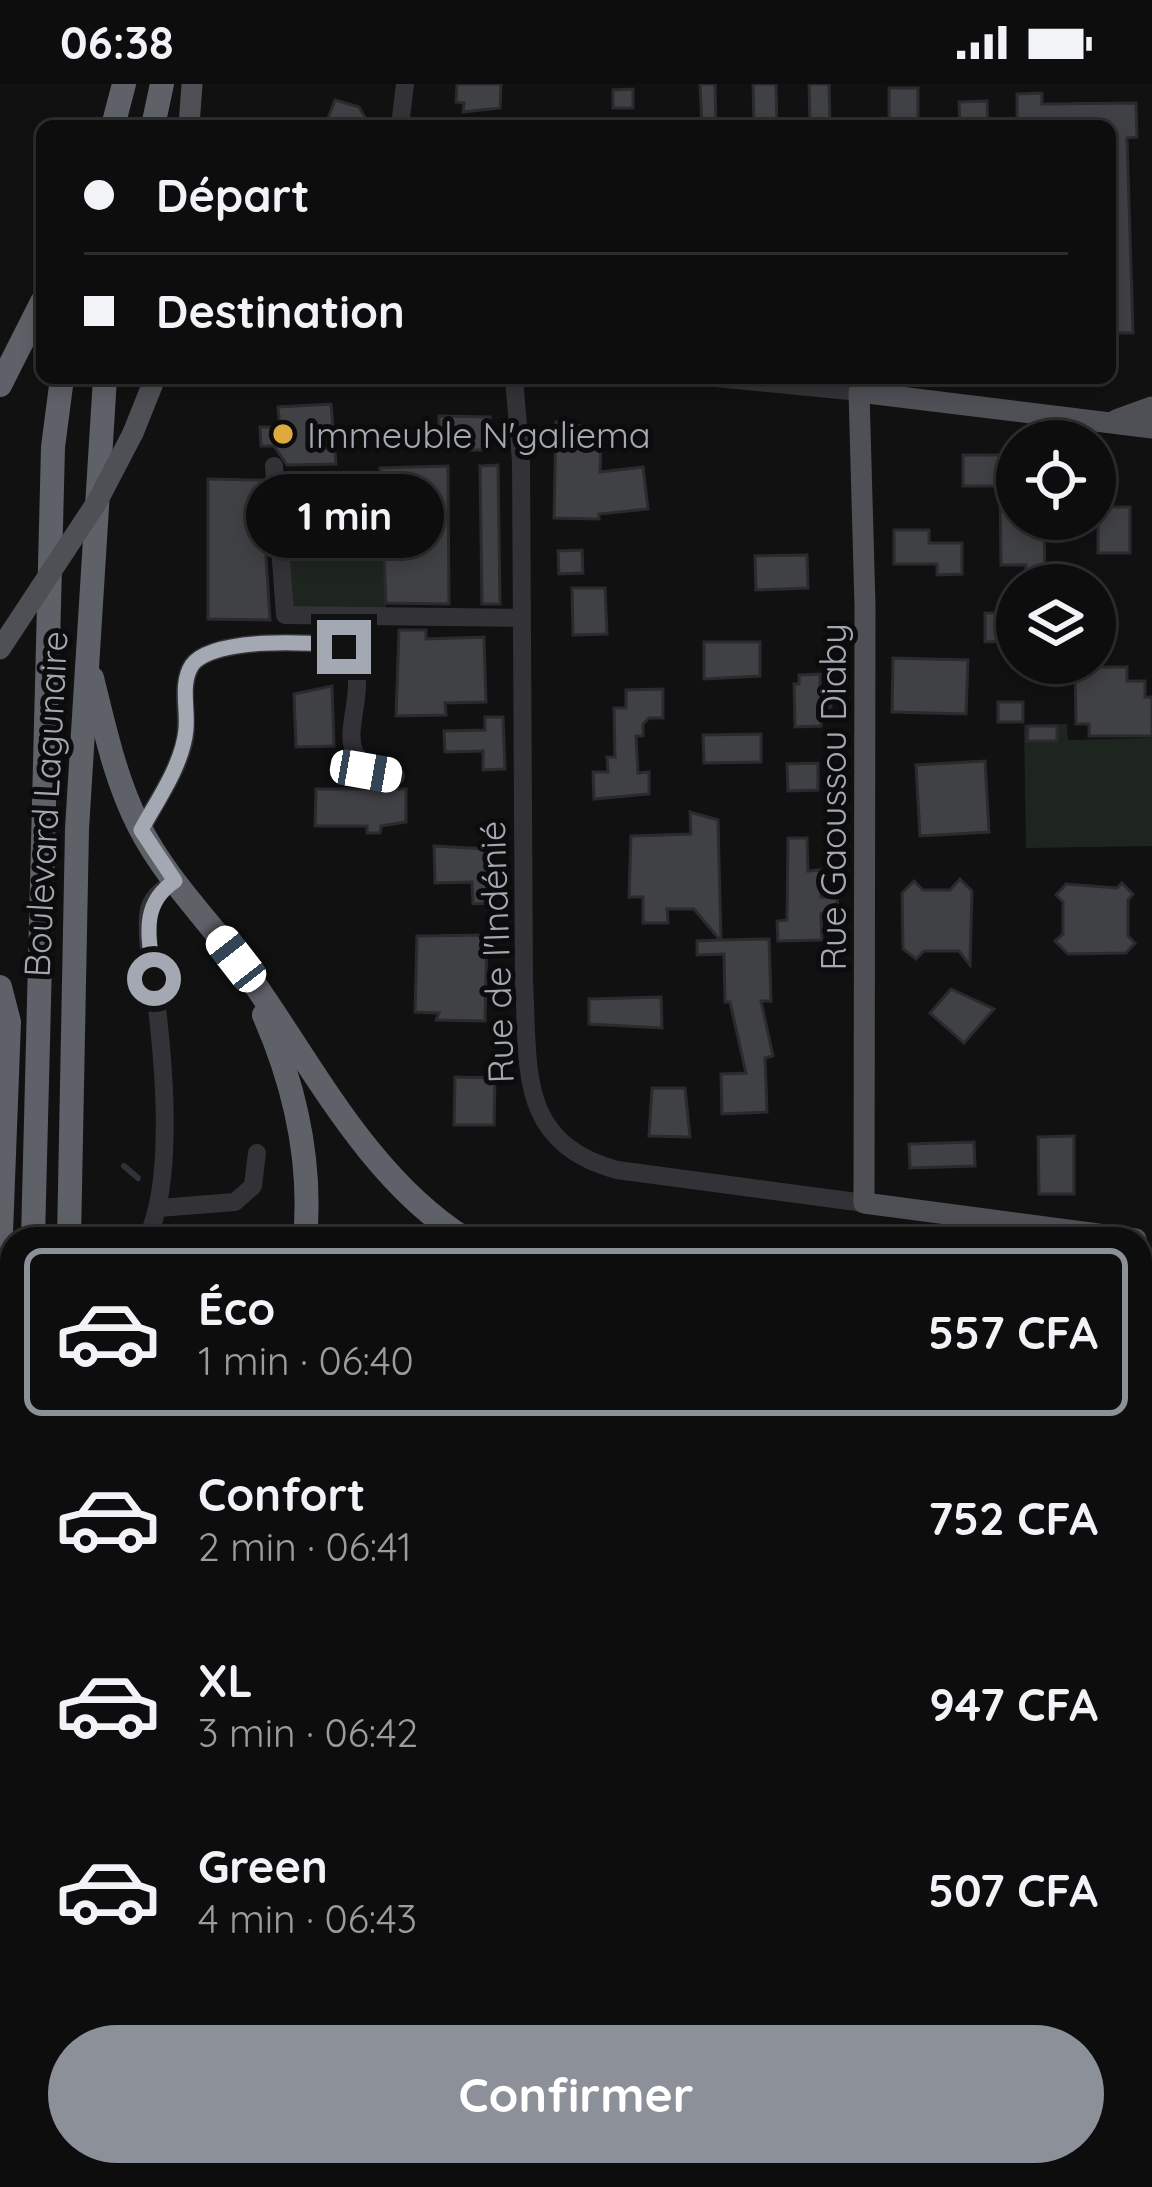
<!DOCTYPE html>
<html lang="fr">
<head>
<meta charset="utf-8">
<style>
  body { margin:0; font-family:Quicksand,sans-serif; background:#161617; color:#f1f3f6; height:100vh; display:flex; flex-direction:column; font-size:45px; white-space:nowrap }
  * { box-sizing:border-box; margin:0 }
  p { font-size:39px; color:#9a9c9e }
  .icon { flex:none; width:66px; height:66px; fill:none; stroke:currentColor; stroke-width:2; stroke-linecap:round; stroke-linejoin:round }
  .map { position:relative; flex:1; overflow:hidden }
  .side { position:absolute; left:0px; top:1143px; width:1152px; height:960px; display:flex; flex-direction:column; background:#0d0d0e; border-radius:36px 36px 0 0; box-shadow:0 6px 18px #0003,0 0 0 3px #2d2d2e }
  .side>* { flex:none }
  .guide { position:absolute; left:36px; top:36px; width:1080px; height:264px; border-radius:18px; box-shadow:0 6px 18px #0003,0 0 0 3px #2d2d2e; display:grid; align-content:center; height:264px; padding:0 48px; background:#0d0d0e }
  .buttons { position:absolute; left:996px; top:336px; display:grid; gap:24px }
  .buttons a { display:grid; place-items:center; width:120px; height:120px; border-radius:50%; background:#0d0d0e; box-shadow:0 6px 18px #0003,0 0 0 3px #2d2d2e; font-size:60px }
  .end { position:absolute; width:54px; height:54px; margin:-27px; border:15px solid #a4a8b2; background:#111; box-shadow:0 0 0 6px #111 }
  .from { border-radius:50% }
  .bubble { position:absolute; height:84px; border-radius:42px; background:#0d0d0e; box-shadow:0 6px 18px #0003,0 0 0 3px #2d2d2e; font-size:39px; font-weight:700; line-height:84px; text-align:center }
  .car { position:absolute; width:36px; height:72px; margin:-36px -18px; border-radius:15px; box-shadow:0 0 9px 3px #0007; background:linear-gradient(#fff 24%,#345 0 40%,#fff 0 76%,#345 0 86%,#fff 0) }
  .guide b { display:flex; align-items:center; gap:42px; height:114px; font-size:45px }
  .guide b+b { border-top:3px solid #2d2d2e }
  .guide i { width:30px; height:30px; background:#f1f3f6 }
  ul { padding:21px 0 0; list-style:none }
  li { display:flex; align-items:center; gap:36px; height:168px; margin:0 24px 18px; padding:0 24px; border:6px solid transparent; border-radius:18px }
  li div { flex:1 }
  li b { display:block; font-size:45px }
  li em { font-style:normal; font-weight:700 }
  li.on { border-color:#8c9099 }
  li>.icon { width:108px; height:108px; stroke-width:1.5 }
  .primary-button { display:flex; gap:24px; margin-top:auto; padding:24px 48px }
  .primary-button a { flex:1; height:138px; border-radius:72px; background:#8c9099; color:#fff; font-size:48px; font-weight:700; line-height:138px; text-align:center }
  .status { display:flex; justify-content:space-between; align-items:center; height:84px; padding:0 60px; background:#0d0d0e; direction:ltr }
  .status svg { height:33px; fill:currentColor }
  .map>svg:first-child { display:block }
</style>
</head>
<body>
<div class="status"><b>06:38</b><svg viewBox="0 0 49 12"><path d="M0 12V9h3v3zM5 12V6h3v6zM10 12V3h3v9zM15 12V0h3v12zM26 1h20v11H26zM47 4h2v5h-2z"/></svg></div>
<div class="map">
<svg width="1152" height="2103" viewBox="0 0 1152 2103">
  <rect width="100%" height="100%" fill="#111112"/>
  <path fill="#1d1d1f" d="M 213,2091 L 384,2091 L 388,2103 L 212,2103 Z"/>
  <g fill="#1e251f">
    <path d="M 385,430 L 386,525 L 285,526 L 284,431 Z"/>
    <path d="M 1067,640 L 1068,656 L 1152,654 L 1152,762 L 1026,764 L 1024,641 Z"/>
    <path d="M 32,2091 L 135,2091 L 133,2103 L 29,2103 Z"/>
  </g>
  <path fill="#2c333a" d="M 315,398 L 357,400 L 356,419 L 314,418 Z"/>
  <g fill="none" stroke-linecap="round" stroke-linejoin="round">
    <path stroke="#2c333a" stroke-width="6" d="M 124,1082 L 138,1094"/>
  </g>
  <g fill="#404145" stroke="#2b2b2e" stroke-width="3">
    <path d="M 457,0 L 501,0 L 500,24 L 463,28 L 464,19 L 456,18 Z"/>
    <path d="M 700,0 L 715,0 L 716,42 L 702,42 Z"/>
    <path d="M 753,0 L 776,0 L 777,42 L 754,42 Z"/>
    <path d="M 809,0 L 829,0 L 830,42 L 810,42 Z"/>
    <rect x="889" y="4" width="29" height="38"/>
    <path d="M 633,5 L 633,24 L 613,24 L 613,6 Z"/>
    <path d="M 1042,9 L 1042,20 L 1136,19 L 1137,53 L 1127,54 L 1133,249 L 1110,249 L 1110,42 L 1017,42 L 1017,10 Z"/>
    <path d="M 335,16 L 359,23 L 370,42 L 325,42 Z"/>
    <path d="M 987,17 L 988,42 L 960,42 L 959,18 Z"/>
    <path d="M 331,320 L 336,380 L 287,381 L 274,362 L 261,362 L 260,343 L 280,343 L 278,323 Z"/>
    <path d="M 439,332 L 490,333 L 489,366 L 468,366 L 468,350 L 439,349 Z"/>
    <path d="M 556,338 L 587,343 L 587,357 L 601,357 L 600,388 L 643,383 L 648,425 L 599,430 L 599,435 L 554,434 Z"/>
    <path d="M 963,371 L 1017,371 L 1017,435 L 1044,435 L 1045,496 L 1026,496 L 1026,481 L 1001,481 L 1000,402 L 963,402 Z"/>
    <path d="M 498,381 L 500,520 L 482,520 L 480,382 Z"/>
    <path d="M 448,382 L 449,520 L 386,519 L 380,384 Z"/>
    <path d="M 208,395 L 261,396 L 270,536 L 208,535 Z"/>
    <rect x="1098" y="423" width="32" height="46"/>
    <path d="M 894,446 L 929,446 L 929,459 L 962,459 L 962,490 L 937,491 L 937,480 L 894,480 Z"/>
    <path d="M 582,466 L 583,489 L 559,490 L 558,467 Z"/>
    <path d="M 807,471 L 808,504 L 756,506 L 755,472 Z"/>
    <path d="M 572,504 L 605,504 L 607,550 L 573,551 Z"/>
    <path d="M 985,529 L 1017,529 L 1017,557 L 985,558 Z"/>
    <path d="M 399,546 L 426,546 L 426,555 L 484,553 L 486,618 L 445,619 L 446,631 L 396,632 Z"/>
    <path d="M 704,558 L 760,558 L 760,592 L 704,595 Z"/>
    <path d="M 893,574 L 968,576 L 966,630 L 892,628 Z"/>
    <path d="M 1075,583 L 1127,583 L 1127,597 L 1145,597 L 1145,613 L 1152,613 L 1152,652 L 1089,652 L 1089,640 L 1076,640 Z"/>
    <path d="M 820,590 L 820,609 L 830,609 L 831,623 L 821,627 L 821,642 L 795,643 L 794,600 L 799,600 L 799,591 Z"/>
    <path d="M 332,602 L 334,662 L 296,663 L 294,610 Z"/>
    <path d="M 663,605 L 663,634 L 649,634 L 643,640 L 643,652 L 636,652 L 638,689 L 649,688 L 649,710 L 594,715 L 593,688 L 608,688 L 607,673 L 615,673 L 614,624 L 626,624 L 626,606 Z"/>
    <rect x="998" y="618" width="25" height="20"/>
    <path d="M 485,633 L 503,633 L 505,685 L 483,686 L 483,667 L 445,668 L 444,647 L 485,646 Z"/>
    <path d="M 1028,642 L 1057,642 L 1057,657 L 1027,657 Z"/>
    <path d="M 761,650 L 761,678 L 704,679 L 703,651 Z"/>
    <path d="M 985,677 L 989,748 L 920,752 L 916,681 Z"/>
    <path d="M 818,679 L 818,706 L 788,707 L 787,680 Z"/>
    <path d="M 316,705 L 406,705 L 406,738 L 381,742 L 380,749 L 367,749 L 367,742 L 315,742 Z"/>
    <path d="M 690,728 L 718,736 L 721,856 L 769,855 L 771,917 L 761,917 L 773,972 L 765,974 L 767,1028 L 722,1030 L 721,990 L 746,989 L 730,918 L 725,918 L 724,870 L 697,871 L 697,857 L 720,856 L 694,825 L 667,825 L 668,839 L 643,839 L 643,813 L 629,813 L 631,752 L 691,750 Z"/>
    <path d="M 788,754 L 807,754 L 808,787 L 820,786 L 821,813 L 837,813 L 838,829 L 821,830 L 822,856 L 778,857 L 777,837 L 787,836 Z"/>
    <path d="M 434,762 L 488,765 L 490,819 L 473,820 L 472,798 L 435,799 Z"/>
    <path d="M 960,795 L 972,807 L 970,881 L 959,867 L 924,867 L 916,875 L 903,865 L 902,809 L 914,797 L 923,806 L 950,806 Z"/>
    <path d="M 1122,799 L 1133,810 L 1128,816 L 1128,852 L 1135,859 L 1126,869 L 1068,870 L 1055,857 L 1063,850 L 1063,818 L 1056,811 L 1066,800 L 1117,804 Z"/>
    <path d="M 487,851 L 485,937 L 436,936 L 439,929 L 415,928 L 417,852 Z"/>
    <path d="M 951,905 L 994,925 L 964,959 L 930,929 Z"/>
    <path d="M 661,913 L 662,944 L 589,940 L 589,915 Z"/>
    <path d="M 455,993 L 495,994 L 494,1041 L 454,1041 Z"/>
    <path d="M 652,1004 L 685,1004 L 690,1053 L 649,1052 Z"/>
    <path d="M 1074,1052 L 1074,1110 L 1039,1110 L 1038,1053 Z"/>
    <path d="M 974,1058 L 975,1082 L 910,1084 L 909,1060 Z"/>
  </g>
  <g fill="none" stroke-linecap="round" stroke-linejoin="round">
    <g stroke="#333337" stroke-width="18">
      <path d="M 400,42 L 405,0"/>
      <path d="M 514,294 L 521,377 L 524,898 C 529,986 517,1058 617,1086 L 864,1119"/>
      <path d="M 716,294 L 859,308"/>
      <path d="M 274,382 L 285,531 L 521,534"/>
      <path d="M 141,746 C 156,718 179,686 185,654 C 189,631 179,601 192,581 C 212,553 313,557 344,563 C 385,609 308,677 396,692"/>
      <path d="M 159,1124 L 235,1118 L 253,1102 L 257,1069"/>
      <path d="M 147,1155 C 174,1096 164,981 156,916 C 153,889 146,859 148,832 C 149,815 161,806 175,797"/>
      <path d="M 1140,1782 L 1152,1783"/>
      <path d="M 1140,1957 L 1152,1958"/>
      <path d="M 621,2091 L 621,2103"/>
      <path d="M 1016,2091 L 1017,2103"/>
      <path d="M 191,2103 L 191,2091"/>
    </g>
    <g stroke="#4f5056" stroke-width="21">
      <path d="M 189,42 L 192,0"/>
      <path d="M 1116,336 L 1152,323"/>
      <path d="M 133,349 L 155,294"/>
      <path d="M 1136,1155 L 864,1119 L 865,522 L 859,308 L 1152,344"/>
      <path d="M 1140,1321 L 1152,1313"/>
      <path d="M 1140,1347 L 1152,1350"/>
    </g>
    <g stroke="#5f6168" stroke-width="24">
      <path d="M 113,42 L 124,0"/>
      <path d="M 153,42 L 162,0"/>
      <path d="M 0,301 L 42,218"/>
      <path d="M 92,594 C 105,645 115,695 139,742 C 164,791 203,831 236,874 C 307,969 362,1090 465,1155"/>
      <path d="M 0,903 L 9,938 L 1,1149"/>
      <path d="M 264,931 C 295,1002 312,1078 305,1155"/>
      <path d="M 33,1155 L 53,363 L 62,294"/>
      <path d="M 69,1155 L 77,745 L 105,294"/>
      <path d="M 0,1327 L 4,1513 L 12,1574"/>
      <path d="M 0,1768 L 12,1699"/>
      <path d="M 0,1899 L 12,1861"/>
      <path d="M 0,1932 L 12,1912"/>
    </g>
    <path stroke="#4f5056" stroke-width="21" d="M 0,565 L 97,418 L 133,349"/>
    <path stroke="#5f6168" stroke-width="24" d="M 0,1296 L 1,1149"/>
  </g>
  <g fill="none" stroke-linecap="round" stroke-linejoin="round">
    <path stroke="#a4a8b2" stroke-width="15" d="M 154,895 C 150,857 138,821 175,797 L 141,746 C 158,715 183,680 186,645 C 188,625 180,599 192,581 C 212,553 313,557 344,563"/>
  </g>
  <circle fill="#dfa93d" stroke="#0c0c0d" stroke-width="4.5" cx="283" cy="350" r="12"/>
  <g text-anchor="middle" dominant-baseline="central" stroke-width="10" stroke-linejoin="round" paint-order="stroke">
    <g font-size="36" fill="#a4a8b2" stroke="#0c0c0d" text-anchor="start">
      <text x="307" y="350">Immeuble N'galiema</text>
    </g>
    <g font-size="36" fill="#a4a8b2" stroke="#0c0c0d">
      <text transform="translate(832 713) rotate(-90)">Rue Gaoussou Diaby</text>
      <text transform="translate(45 720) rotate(-87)">Boulevard Lagunaire</text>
      <text transform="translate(496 868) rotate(-92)">Rue de l'Indénié</text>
    </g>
  </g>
</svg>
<div class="buttons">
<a><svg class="icon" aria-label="locate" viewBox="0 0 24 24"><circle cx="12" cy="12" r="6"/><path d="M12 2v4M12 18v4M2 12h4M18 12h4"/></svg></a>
<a><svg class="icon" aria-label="layers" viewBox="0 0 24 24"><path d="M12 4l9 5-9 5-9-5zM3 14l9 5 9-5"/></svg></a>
</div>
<i class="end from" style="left:154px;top:895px"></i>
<i class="end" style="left:344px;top:563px"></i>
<div class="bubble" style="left:246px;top:390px;width:198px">1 min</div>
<i class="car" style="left:366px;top:687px;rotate:100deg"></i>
<i class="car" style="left:236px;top:875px;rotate:322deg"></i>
<div class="guide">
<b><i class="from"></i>Départ</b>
<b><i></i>Destination</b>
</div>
<section class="side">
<ul>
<li class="on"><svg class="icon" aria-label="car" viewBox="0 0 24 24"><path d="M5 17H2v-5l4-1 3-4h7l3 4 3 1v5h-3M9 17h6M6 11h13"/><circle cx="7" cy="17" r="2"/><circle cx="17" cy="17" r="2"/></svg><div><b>Éco</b><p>1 min · 06:40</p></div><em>557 CFA</em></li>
<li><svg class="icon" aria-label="car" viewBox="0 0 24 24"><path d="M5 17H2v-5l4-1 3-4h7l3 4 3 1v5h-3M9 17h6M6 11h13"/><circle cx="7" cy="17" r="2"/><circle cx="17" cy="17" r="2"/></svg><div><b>Confort</b><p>2 min · 06:41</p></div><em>752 CFA</em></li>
<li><svg class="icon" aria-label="car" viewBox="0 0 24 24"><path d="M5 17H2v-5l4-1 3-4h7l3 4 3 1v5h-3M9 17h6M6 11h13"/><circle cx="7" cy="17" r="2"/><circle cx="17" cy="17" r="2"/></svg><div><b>XL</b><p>3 min · 06:42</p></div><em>947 CFA</em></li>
<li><svg class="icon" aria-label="car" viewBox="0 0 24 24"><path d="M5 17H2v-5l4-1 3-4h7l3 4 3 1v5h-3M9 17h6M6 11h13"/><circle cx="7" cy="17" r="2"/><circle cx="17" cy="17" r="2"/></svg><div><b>Green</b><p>4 min · 06:43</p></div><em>507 CFA</em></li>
</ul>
<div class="primary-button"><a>Confirmer</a></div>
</section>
</div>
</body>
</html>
